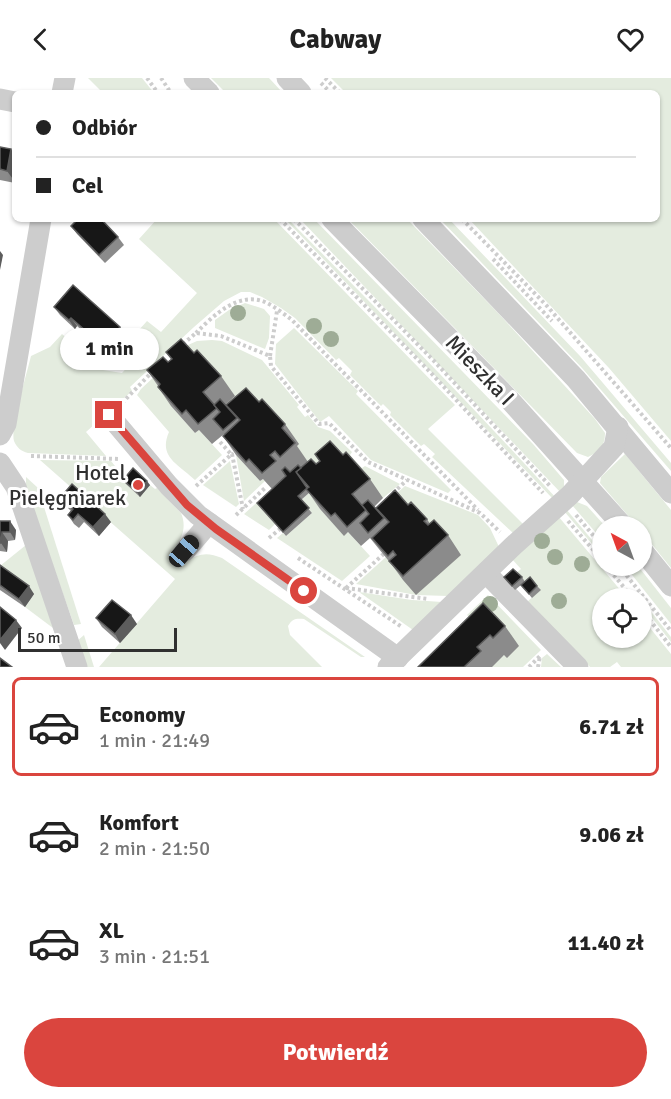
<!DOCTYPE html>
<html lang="pl">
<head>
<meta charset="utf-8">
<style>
  body { margin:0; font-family:Signika,sans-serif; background:#f6f6f6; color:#222; height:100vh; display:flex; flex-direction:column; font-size:22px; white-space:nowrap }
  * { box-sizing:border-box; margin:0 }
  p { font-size:20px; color:#767676 }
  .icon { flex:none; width:33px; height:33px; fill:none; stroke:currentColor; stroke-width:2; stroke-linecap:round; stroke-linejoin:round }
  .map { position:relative; height:589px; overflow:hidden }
  .side { display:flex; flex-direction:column; background:#fff; flex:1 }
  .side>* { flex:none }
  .banner { position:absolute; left:12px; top:12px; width:648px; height:132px; border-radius:9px; box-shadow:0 2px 4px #0004; display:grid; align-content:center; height:132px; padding:0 24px; background:#fff }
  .needle { width:39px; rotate:319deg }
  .buttons { position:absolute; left:592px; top:438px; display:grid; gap:12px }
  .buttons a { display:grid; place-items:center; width:60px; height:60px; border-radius:50%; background:#fff; box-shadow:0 2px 4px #0004; font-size:30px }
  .scale { position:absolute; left:18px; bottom:15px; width:159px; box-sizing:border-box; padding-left:6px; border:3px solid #303030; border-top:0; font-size:16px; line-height:21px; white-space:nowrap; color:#303030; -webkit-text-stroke:4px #fff; paint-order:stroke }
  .end { position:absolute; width:27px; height:27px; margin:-14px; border:8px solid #da453e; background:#fff; box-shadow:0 0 0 3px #fff }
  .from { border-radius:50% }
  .bubble { position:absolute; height:42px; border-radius:21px; background:#fff; box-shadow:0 2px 4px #0004; font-size:20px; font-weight:700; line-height:42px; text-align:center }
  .car { position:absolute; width:18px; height:36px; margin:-18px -9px; border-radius:8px; box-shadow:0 0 4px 2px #0007; background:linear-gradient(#222 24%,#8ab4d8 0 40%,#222 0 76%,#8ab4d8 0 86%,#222 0) }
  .banner b { display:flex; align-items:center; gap:21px; height:57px; font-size:22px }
  .banner b+b { border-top:2px solid #e0e0e0 }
  .banner i { width:15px; height:15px; background:#222 }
  ul { padding:10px 0 0; list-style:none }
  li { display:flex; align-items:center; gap:18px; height:99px; margin:0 12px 9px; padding:0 12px; border:3px solid transparent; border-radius:9px }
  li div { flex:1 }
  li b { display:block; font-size:22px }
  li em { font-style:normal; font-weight:700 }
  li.selected { border-color:#da453e }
  li>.icon { width:54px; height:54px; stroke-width:1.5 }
  .cta { display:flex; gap:12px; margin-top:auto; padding:12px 24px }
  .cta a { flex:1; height:69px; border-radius:36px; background:#da453e; color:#fff; font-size:24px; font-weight:700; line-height:69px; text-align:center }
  header { display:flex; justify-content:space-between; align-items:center; height:78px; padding:0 24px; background:#fff; font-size:27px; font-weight:700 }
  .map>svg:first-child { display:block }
</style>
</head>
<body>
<header><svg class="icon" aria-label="back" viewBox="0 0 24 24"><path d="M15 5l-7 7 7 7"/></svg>Cabway<svg class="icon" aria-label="heart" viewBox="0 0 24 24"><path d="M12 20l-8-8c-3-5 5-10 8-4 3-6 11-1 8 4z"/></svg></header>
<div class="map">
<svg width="671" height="589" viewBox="0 0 671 589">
  <rect width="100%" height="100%" fill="#fff"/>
  <g fill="#e4ecdf">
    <path d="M 88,0 L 142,0 L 154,15 L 103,15 Z"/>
    <path d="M 211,0 L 269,0 L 283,15 L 226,15 Z"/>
    <path d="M 331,0 L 671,0 L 671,363 L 609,290 L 469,141 L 657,141 L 657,15 L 346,15 Z"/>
    <path d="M 157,141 L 274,141 L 455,327 L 428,351 L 524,447 L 514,456 L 432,379 L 435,376 L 424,366 L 421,368 L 390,337 L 391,334 L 383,326 L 381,328 L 350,297 L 352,293 L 339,280 L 336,282 L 295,240 L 281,230 L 262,219 L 250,214 L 241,214 L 224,223 L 194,249 L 130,309 L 132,313 L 86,354 L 106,378 L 28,375 C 21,373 17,370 14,363 C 10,350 27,295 31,278 L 50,269 L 62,256 L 103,292 L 122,295 L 142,273 L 130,262 L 147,243 L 161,254 L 197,215 L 139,161 Z"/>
    <path d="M 285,141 L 288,141 C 379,233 469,324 556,420 L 553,421 Z"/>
    <path d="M 300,141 L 314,141 L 533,366 L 564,402 L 564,409 L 561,415 Z"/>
    <path d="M 348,141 L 407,141 L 500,237 L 595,341 L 605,355 C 605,368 599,374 588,379 L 577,375 Z"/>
    <path d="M 440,141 L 449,141 L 580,278 L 671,385 L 671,393 L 582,290 Z"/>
    <path d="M 245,225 L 264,231 L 270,238 L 269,260 L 265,271 L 215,250 L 215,242 L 229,232 Z"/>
    <path d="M 294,250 L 358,313 L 356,316 L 451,412 L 448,415 L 371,382 L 329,338 L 320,344 L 275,286 L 276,266 Z"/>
    <path d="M 212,262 L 222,263 L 262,282 L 299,327 L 297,329 L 305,339 L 308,337 L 318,349 L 330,353 L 352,374 L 350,377 L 362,390 L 365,388 L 400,406 L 383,420 L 309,400 L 240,347 L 172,329 L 195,355 L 199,352 L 222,377 L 195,402 C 178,386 158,379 169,354 L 137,317 L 141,311 L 188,267 L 197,263 Z"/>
    <path d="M 625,376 L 671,432 L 671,490 L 642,454 L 642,448 L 637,448 L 600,405 L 601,399 Z"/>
    <path d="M 236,377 L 260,403 L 263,401 L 265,403 L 244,423 Z"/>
    <path d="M 40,382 L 111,383 L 139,418 L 150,407 L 155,411 L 157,410 L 181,435 C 187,449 182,460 174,472 L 187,483 C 199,475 208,474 222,480 L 365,579 L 361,579 L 304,541 C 296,540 292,541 288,548 L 290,557 L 322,589 L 99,589 L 175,501 Z"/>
    <path d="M 230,383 L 239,426 L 236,429 L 203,407 Z"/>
    <path d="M 26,399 L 38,410 L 81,546 L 74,547 L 26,411 Z"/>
    <path d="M 405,408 L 478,437 L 490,450 L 499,469 L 448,518 L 416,517 L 356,506 L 386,479 L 390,449 L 376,434 Z"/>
    <path d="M 272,411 L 275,415 L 260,429 L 275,446 L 269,452 L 244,436 Z"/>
    <path d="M 310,414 L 320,431 L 344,457 L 348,454 L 370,478 L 342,503 L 277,460 L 283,455 L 286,458 L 312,435 L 301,422 Z"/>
    <path d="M 577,424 L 587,428 L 605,448 L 603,448 L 603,463 L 572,427 Z"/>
    <path d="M 566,431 L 603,475 L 603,479 L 564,433 Z"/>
    <path d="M 558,438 L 627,520 L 603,520 L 603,560 L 642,560 L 642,540 L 671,576 L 671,589 L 621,589 L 617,584 L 610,589 L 590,589 L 527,524 L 540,512 L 528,508 L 516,495 L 521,491 L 512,481 Z"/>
    <path d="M 26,467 L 53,550 L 25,529 L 34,516 L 0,488 Z"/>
    <path d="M 625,488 L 638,488 L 671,530 L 671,546 Z"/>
    <path d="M 359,514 L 412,522 L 442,524 L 413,552 Z"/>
    <path d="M 488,517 L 541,572 L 523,589 L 491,589 L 504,577 L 467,537 Z"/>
    <path d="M 642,522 L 671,559 L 671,564 L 642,527 Z"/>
    <path d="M 84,557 L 94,589 L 85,589 L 76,564 Z"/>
    <path d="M 547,576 L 561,589 L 541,589 L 542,580 Z"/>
  </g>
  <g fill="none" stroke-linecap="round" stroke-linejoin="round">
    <g stroke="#cdcdcd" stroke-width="4" stroke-dasharray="3 3" stroke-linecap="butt">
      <path d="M 147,0 L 158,15"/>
      <path d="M 161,0 L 171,15"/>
      <path d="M 325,0 L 340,15"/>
      <path d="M 321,5 L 331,15"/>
      <path d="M 280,141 L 431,295 L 543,415"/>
      <path d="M 294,141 L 435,284 L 551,409"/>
      <path d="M 462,141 L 547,228 L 671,370"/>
      <path d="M 493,181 L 552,243"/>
      <path d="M 196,255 C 213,238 238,213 265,224 C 274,228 284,236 292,242 L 478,432"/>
      <path d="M 183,266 L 196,255 L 221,258 L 270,278 L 271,288 L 319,346 L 329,345 L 368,384 L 480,435 L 500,454"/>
      <path d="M 270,278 L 277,233"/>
      <path d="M 122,325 L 153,293"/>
      <path d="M 220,364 L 231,376"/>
      <path d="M 31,378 L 120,381"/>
      <path d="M 196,408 L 232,376 L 243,431"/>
      <path d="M 393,415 L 407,402"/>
      <path d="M 236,437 L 265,410"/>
      <path d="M 576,437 L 603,469"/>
      <path d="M 568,443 L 603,483"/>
      <path d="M 269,460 L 280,451"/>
      <path d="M 298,480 L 402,549"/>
      <path d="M 606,488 L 633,520"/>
      <path d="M 619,488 L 671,553"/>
      <path d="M 346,510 L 428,521"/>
      <path d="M 346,510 L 387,473"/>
      <path d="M 642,532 L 671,569"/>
      <path d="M 529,589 L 541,577"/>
      <path d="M 538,589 L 540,578"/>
    </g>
    <g stroke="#cdcdcd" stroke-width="21">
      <path d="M 194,0 L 209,15"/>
      <path d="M 287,0 L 301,15"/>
      <path d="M 62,15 L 65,0"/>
      <path d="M 0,21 L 15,24"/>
      <path d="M 332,141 L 507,319 L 623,448"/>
      <path d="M 423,141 L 576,301 L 671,415"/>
      <path d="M 109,337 L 169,408 L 198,437 L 398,580"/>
      <path d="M 0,357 L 6,346 L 41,141"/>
      <path d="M 0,385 L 16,409 L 77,589"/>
      <path d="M 642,472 L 671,508"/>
      <path d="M 185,473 L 209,445"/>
      <path d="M 486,495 L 578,589"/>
      <path d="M 388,589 L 513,468 L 570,417 L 614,369 L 618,349"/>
    </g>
  </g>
  <g fill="#9eac96">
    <circle cx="238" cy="235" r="8"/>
    <circle cx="314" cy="248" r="8"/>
    <circle cx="331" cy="261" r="8"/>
    <circle cx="542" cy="463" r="8"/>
    <circle cx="555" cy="479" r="8"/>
    <circle cx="582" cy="486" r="8"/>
    <circle cx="559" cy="523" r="8"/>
    <circle cx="490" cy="526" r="8"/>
  </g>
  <g fill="#8b8b8b">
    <path d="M 0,69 L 15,77 L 15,105 L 0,102 Z"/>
    <path d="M 71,148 L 118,159 L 124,167 L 105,185 L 77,156 Z"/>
    <path d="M 54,229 L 126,257 L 109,277 L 77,248 L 75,251 L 60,237 Z"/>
    <path d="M 166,274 L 194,275 L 221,298 L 235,318 L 225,327 L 229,332 L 259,324 L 285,346 L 299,366 L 297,368 L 308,384 L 316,386 L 320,383 L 315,376 L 343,377 L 370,401 L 383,420 L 374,429 L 379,435 L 408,427 L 427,441 L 430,446 L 448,457 L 461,477 L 416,517 L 403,502 L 392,487 L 370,460 L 361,468 L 348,454 L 344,458 L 320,431 L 309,415 L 301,422 L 312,435 L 286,458 L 257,425 L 272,411 L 263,401 L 260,403 L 236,377 L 223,358 L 224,356 L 212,366 L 199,352 L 195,355 L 171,328 L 158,309 L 158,308 L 147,292 L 168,284 L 171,281 Z"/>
    <path d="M 123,402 L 150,407 L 140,419 L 126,406 Z"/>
    <path d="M 60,420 L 111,444 L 99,458 L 84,444 L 79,450 L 74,446 L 68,437 L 71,433 L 66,428 Z"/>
    <path d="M 0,443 L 16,452 L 15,462 L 8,463 L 7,474 L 0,473 Z"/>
    <path d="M 0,487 L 34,516 L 25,529 L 0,512 Z"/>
    <path d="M 504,499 L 522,499 L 525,504 L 537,508 L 541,512 L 532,520 L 521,507 L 515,512 Z"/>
    <path d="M 96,540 L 137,546 L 120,565 L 102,549 Z"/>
    <path d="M 505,548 L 519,568 L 507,580 L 504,577 L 492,589 L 418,589 Z"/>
  </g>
  <g fill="#5d5d5d">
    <path d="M 11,71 L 15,77 L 15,104 L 7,93 Z"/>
    <path d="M 0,173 L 3,177 L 0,192 Z"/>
    <path d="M 71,240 L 77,248 L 75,251 L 69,242 Z"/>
    <path d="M 120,249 L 126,257 L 109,277 L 103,268 Z"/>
    <path d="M 139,269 L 142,273 L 133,283 L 130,279 Z"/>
    <path d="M 147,403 L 150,407 L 140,419 L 137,414 Z"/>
    <path d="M 105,436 L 111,444 L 99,458 L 93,449 Z"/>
    <path d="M 10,443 L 16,452 L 15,462 L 10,454 Z"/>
    <path d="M 2,454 L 8,463 L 7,474 L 1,465 Z"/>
    <path d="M 29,508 L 34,516 L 25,529 L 19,521 Z"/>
    <path d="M 131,537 L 137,546 L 120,565 L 115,556 Z"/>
    <path d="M 16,542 L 22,550 L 5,572 L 0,565 L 0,562 Z"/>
  </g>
  <g fill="#171717" stroke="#5d5d5d" stroke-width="1.5">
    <path d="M 0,69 L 11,71 L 7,93 L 0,91 Z"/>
    <path d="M 78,141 L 101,141 L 118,159 L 99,177 L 71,148 Z"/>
    <path d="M 73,207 L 120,249 L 103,268 L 71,240 L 69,242 L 54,229 Z"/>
    <path d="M 127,258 L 139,269 L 130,279 L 118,268 Z"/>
    <path d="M 181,261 L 194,275 L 197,272 L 221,298 L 203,314 L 217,330 L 198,346 L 186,332 L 182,336 L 158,309 L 160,306 L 147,292 L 163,279 L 168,284 L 172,281 L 166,274 Z"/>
    <path d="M 246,310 L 259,324 L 262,321 L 285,346 L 282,350 L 295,365 L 280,379 L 275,373 L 270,377 L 276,383 L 262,395 L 249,381 L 246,384 L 223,358 L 240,342 L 226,327 Z"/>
    <path d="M 220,321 L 237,340 L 223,352 L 213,341 L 220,334 L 214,327 Z"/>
    <path d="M 330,363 L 343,377 L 346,374 L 370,401 L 352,416 L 366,432 L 347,449 L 335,435 L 331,438 L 306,411 L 309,409 L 296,394 L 311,381 L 316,386 L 320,383 L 315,376 Z"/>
    <path d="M 298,387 L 301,390 L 296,394 L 307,410 L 298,418 L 309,430 L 283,454 L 257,425 L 286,398 L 282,392 L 285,389 L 290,394 Z"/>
    <path d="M 133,390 L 147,403 L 137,414 L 123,402 Z"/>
    <path d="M 72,406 L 105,436 L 93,449 L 78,436 L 73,442 L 68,437 L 73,431 L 60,420 Z"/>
    <path d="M 395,412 L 408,427 L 411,424 L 427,441 L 424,443 L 428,447 L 434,442 L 448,457 L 403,498 L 389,483 L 396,477 L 393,473 L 388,478 L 372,460 L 389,444 L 376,430 Z"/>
    <path d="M 368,422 L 384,440 L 368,455 L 360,445 L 369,436 L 362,427 Z"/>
    <path d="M 0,443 L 10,443 L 10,454 L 2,454 L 1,465 L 0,465 Z"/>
    <path d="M 0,487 L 29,508 L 19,521 L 0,507 Z"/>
    <path d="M 513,491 L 522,499 L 512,508 L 504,499 Z"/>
    <path d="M 530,499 L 537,508 L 529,516 L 521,507 Z"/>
    <path d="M 112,522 L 131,537 L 115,556 L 96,540 Z"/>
    <path d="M 483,525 L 505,548 L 493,560 L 490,557 L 477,569 L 481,573 L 464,589 L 418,589 Z"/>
    <path d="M 0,529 L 16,542 L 0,562 Z"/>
    <path d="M 0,580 L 12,589 L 0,589 Z"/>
  </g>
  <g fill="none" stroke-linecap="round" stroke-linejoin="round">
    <path stroke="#da453e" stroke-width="8" d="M 109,337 L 187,427 L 216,451 L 304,513"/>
  </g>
  <circle fill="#da453e" stroke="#fff" stroke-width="2" cx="138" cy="407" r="6"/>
  <g text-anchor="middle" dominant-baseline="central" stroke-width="6" stroke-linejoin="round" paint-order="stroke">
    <g font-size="22" fill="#303030" stroke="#fff">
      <text transform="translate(480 292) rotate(46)">Mieszka I</text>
    </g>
    <g font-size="22" fill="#303030" stroke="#fff" text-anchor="end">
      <text x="126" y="394">Hotel<tspan x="126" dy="25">Pielęgniarek</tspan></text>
    </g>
  </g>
</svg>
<div class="buttons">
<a><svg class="needle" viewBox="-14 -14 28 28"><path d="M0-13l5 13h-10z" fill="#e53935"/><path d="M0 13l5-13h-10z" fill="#767676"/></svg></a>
<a><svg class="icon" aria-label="locate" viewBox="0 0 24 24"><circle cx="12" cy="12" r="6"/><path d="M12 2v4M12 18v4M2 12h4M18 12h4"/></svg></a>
</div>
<div class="scale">50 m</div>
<i class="end from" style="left:304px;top:513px"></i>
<i class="end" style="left:109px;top:337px"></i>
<div class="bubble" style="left:60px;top:250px;width:99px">1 min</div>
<i class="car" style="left:184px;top:473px;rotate:41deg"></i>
<div class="banner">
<b><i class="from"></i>Odbiór</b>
<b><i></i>Cel</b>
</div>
</div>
<section class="side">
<ul>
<li class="selected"><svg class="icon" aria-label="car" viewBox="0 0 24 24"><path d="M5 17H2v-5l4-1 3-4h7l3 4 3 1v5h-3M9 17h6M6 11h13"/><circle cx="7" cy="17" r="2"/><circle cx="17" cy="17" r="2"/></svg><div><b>Economy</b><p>1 min · 21:49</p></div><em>6.71 zł</em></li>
<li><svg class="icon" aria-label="car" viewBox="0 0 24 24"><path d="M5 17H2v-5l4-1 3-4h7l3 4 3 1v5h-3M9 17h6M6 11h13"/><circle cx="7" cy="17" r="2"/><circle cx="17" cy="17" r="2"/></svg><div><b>Komfort</b><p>2 min · 21:50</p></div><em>9.06 zł</em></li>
<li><svg class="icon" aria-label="car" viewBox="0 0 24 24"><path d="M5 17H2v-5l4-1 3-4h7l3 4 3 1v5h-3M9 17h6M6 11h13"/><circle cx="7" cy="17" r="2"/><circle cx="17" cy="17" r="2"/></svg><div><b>XL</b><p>3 min · 21:51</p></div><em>11.40 zł</em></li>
</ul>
<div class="cta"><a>Potwierdź</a></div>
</section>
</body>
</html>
